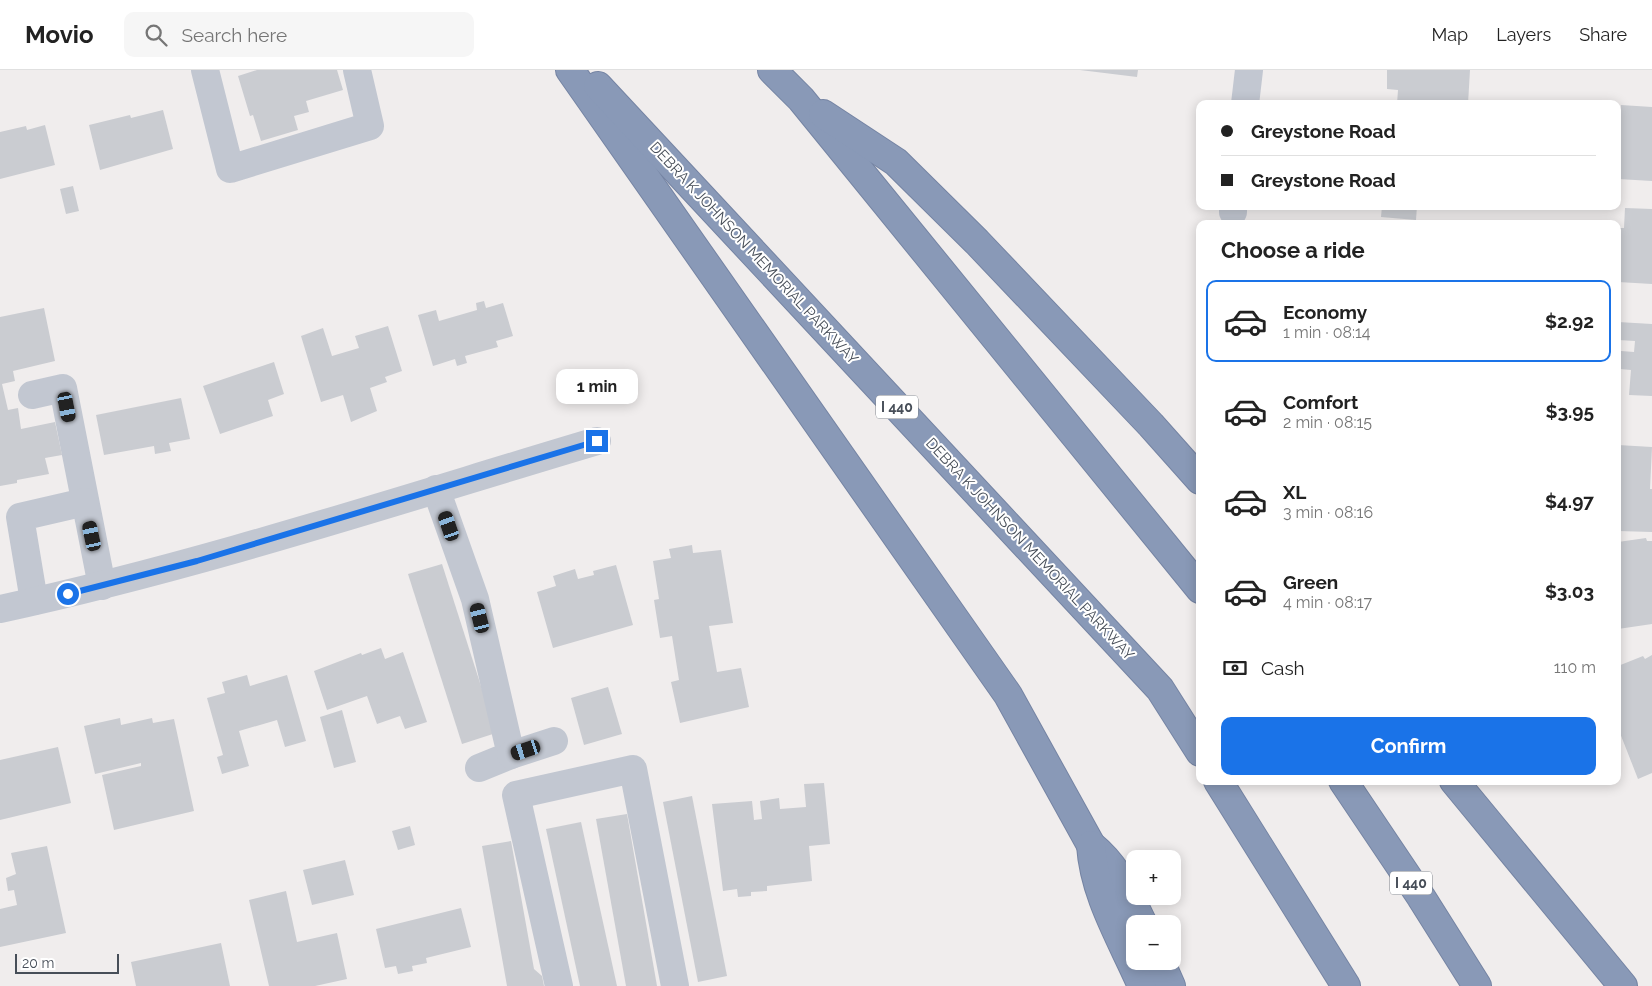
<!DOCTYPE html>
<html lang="en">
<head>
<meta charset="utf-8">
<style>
  body { margin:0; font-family:Raleway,sans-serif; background:#f6f6f6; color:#222; height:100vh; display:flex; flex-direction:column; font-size:19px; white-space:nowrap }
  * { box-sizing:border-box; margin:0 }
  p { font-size:16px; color:#767676 }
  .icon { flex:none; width:28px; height:28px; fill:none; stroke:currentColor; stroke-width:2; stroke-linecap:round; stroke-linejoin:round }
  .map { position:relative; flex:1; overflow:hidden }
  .details { position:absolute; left:1196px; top:150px; width:425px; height:565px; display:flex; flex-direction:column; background:#fff; border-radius:10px; box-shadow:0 2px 12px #0003 }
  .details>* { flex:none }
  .hud { position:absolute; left:1196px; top:30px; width:425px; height:110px; border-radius:10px; box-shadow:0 2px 12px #0003; display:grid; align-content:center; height:110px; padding:0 25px; background:#fff }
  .tools { position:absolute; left:1126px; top:780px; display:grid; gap:10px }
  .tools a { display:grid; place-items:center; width:55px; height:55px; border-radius:10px; background:#fff; box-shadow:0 2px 12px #0003; font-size:25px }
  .scale { position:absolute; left:15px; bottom:12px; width:104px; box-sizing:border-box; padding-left:5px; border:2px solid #474e58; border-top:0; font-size:14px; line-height:18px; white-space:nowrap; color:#474e58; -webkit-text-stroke:4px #fff; paint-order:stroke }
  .end { position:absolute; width:22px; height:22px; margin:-11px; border:6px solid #1a73e8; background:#fff; box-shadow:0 0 0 2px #fff }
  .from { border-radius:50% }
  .bubble { position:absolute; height:35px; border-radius:10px; background:#fff; box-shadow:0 2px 12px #0003; font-size:16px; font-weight:700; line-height:35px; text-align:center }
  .car { position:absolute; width:15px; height:30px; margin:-15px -8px; border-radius:6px; box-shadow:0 0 4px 1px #0007; background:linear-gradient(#222 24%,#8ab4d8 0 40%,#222 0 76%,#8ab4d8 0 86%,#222 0) }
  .hud b { display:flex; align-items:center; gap:18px; height:48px; font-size:19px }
  .hud b+b { border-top:1px solid #e0e0e0 }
  .hud i { width:12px; height:12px; background:#222 }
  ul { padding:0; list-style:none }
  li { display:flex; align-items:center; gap:15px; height:82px; margin:0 10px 8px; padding:0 15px; border:2px solid transparent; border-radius:10px }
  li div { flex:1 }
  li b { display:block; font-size:19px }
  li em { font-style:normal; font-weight:700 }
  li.selected { border-color:#1a73e8 }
  li>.icon { width:45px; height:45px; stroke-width:1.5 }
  h2 { padding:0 25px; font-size:22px; line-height:60px }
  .pay { display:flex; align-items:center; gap:12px; height:55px; padding:0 25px; font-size:19px }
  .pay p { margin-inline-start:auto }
  .cta { display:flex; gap:10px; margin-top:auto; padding:10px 25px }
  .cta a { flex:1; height:58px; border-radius:10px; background:#1a73e8; color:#fff; font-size:20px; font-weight:700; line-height:58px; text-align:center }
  header { display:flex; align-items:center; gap:30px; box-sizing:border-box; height:70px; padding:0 25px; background:#fff; border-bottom:1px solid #e0e0e0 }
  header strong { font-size:24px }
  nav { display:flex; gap:28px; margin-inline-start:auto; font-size:18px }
  .search { width:350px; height:45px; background:#f6f6f6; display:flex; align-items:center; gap:12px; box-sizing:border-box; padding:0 18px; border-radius:10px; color:#767676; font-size:19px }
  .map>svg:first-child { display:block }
</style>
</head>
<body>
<header>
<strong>Movio</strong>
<div class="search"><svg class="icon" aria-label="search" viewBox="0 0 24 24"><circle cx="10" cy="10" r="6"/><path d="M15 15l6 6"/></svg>Search here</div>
<nav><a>Map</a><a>Layers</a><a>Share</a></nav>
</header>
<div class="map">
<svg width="1652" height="916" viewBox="0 0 1652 916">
  <rect width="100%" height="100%" fill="#f0eded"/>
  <g fill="#caccd1">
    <path d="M 257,0 L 337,0 L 343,20 L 306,31 L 309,42 L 294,46 L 298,60 L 261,71 L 253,45 L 250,46 L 238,6 Z"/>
    <path d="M 1080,0 L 1138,0 L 1137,7 Z"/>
    <path d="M 1387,0 L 1470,0 L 1468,34 L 1397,34 L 1398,20 L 1387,19 Z"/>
    <path d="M 1621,35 L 1652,37 L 1652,111 L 1618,109 Z"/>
    <path d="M 163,40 L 173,79 L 100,100 L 89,55 L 130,45 L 131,48 Z"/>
    <path d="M 45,55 L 55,95 L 0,109 L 0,62 L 26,56 L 27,60 Z"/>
    <path d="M 73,116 L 79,141 L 66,144 L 60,119 Z"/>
    <path d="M 1382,136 L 1417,136 L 1416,150 L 1381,147 Z"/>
    <path d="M 1625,138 L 1652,139 L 1652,214 L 1618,212 L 1618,158 L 1624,158 Z"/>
    <path d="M 484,231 L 486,238 L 503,233 L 513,266 L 496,271 L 498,277 L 465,286 L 467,293 L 457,296 L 455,289 L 433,296 L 418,245 L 436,240 L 439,251 L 477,240 L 476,233 Z"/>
    <path d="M 44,238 L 55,291 L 13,301 L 15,311 L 2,314 L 8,340 L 18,338 L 21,359 L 55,352 L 62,385 L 45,388 L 49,404 L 17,410 L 17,413 L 0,416 L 0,247 Z"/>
    <path d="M 1618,252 L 1652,254 L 1652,326 L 1629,325 L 1631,300 L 1620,299 L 1621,281 L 1634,282 L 1635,271 L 1618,270 Z"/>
    <path d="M 388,256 L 402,301 L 385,307 L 387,312 L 370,318 L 377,341 L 351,352 L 343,325 L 321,332 L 301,266 L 323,258 L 332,286 L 359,278 L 355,266 Z"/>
    <path d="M 274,292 L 284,324 L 268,330 L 273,346 L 220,364 L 203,316 Z"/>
    <path d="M 181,328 L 190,369 L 169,373 L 171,381 L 155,384 L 154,376 L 104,385 L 96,345 Z"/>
    <path d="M 1618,375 L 1652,377 L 1650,419 L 1652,419 L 1652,462 L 1618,461 Z"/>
    <path d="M 1646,468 L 1647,471 L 1652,471 L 1652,554 L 1618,559 L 1618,472 Z"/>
    <path d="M 692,475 L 693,483 L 721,480 L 733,553 L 709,556 L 717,602 L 741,598 L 749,637 L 680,653 L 671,612 L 679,610 L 672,566 L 660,568 L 654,530 L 659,529 L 653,491 L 671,488 L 669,479 Z"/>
    <path d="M 442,494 L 496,663 L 462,674 L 408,504 Z"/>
    <path d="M 616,495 L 633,555 L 553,578 L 537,522 L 556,516 L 553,506 L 575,499 L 578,509 L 594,505 L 593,501 Z"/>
    <path d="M 381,578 L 385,589 L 403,582 L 427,652 L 405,659 L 400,646 L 377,654 L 367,626 L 327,640 L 314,601 L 361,583 L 362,585 Z"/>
    <path d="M 1652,585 L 1652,703 L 1638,709 L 1618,658 L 1618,596 L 1643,586 L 1645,589 Z"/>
    <path d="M 247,605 L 250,616 L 287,605 L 306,671 L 285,677 L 277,650 L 239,661 L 249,696 L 222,704 L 217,687 L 223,685 L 207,628 L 225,623 L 222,612 Z"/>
    <path d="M 608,617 L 622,664 L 584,675 L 571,628 Z"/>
    <path d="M 342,640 L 356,692 L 334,698 L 320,647 Z"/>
    <path d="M 120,648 L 121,655 L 152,648 L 153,653 L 174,649 L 194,741 L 114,760 L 102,705 L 141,696 L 141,693 L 95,704 L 84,656 Z"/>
    <path d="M 58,677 L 71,733 L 0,750 L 0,690 Z"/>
    <path d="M 824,713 L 830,774 L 809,776 L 812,811 L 767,816 L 767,821 L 751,822 L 751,826 L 738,827 L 737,819 L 723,821 L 712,734 L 752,731 L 754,750 L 762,749 L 760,731 L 779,728 L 780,739 L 806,737 L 804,714 Z"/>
    <path d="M 692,726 L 727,906 L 698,912 L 663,732 Z"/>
    <path d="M 627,744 L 657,916 L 626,916 L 596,749 Z"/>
    <path d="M 581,752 L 617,916 L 580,916 L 546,759 Z"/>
    <path d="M 410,756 L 415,775 L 398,780 L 392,761 Z"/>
    <path d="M 511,771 L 534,899 L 542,906 L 544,916 L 507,916 L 482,776 Z"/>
    <path d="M 47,776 L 66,863 L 0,877 L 0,839 L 17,835 L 14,820 L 8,821 L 6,808 L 16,804 L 11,783 Z"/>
    <path d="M 345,790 L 354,825 L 312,835 L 303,800 Z"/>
    <path d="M 286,821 L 297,872 L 337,863 L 347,909 L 315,916 L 269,916 L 249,830 Z"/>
    <path d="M 461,838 L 471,877 L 426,888 L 427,893 L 412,896 L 413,901 L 398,904 L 396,896 L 385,898 L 376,859 Z"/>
    <path d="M 221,873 L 230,916 L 136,916 L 131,892 Z"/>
  </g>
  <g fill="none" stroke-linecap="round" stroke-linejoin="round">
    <defs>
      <g id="highway">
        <path d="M 570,0 L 1008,625 L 1091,775 C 1119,798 1127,822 1143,854"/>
        <path d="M 772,0 L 801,29 L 1200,519"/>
        <path d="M 598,16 L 1160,619 L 1200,682"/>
        <path d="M 823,44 L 896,92 L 977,172 L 1151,355 L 1200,410"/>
        <path d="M 1218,711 L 1346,916"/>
        <path d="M 1343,711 L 1421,827 L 1477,916"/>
        <path d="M 1454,711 L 1623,916"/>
        <path d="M 1091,775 C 1094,825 1122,870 1142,916"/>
        <path d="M 1160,891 L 1171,916"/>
      </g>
    </defs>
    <use href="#highway" stroke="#7584a3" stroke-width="30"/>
    <g stroke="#c2c7d1" stroke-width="28">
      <path d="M 205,0 L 230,99 L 370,56 L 357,0"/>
      <path d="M 1245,34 L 1249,0"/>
      <path d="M 1233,142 L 1233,136"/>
      <path d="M 32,325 L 63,318 L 102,516"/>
      <path d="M 436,419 L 475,529 L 511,685 L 479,698"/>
      <path d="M 34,531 L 20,447 L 85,432"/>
      <path d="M 0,539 C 202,495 399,430 597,371"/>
      <path d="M 511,685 L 554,671"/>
      <path d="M 559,916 L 516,725 L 633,699 L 675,916"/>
    </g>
    <use href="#highway" stroke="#8999b7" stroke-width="28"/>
  </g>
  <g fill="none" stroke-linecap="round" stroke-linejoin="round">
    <path stroke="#1a73e8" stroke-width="6" d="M 68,524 L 197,491 L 597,371"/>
  </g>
  <g text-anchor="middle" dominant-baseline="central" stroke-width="4" stroke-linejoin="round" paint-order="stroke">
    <g fill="#fff" stroke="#7e838a" stroke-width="1">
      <rect x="876" y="325.5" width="42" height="23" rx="4"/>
      <rect x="1390" y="801.5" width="42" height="23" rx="4"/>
    </g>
    <g font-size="14" font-weight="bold" fill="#474e58">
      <text x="897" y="337">I 440</text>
      <text x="1411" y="813">I 440</text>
    </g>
    <g font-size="15" fill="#474e58" stroke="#fff">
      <text transform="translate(754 183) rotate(47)">DEBRA K JOHNSON MEMORIAL PARKWAY</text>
      <text transform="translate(1030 479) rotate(47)">DEBRA K JOHNSON MEMORIAL PARKWAY</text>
    </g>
  </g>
</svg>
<div class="tools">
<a>+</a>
<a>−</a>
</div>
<div class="scale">20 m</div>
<i class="end from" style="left:68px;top:524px"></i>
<i class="end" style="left:597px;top:371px"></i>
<div class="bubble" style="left:556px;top:299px;width:82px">1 min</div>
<i class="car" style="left:67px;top:337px;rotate:169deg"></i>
<i class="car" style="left:449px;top:456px;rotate:341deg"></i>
<i class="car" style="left:92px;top:466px;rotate:348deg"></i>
<i class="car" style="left:480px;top:548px;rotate:346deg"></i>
<i class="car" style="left:526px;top:680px;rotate:252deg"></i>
<div class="hud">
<b><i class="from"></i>Greystone Road</b>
<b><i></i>Greystone Road</b>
</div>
<section class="details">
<h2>Choose a ride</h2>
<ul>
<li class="selected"><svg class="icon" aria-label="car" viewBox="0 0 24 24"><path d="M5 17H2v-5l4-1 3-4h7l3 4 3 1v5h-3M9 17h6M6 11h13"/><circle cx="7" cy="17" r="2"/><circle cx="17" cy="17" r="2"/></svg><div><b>Economy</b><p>1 min · 08:14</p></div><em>$2.92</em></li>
<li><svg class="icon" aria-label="car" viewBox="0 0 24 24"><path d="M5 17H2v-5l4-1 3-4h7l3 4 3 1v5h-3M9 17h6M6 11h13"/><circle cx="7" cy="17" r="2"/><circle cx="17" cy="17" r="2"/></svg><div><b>Comfort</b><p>2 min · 08:15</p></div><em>$3.95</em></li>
<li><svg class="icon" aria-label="car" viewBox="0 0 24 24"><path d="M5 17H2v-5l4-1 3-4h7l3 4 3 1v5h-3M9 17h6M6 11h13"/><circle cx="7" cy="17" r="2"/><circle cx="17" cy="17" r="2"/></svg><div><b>XL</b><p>3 min · 08:16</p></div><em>$4.97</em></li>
<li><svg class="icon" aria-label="car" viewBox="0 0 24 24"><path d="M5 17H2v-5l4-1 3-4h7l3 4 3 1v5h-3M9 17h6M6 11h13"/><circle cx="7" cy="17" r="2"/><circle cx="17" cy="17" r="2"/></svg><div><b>Green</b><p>4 min · 08:17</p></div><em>$3.03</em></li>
</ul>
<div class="pay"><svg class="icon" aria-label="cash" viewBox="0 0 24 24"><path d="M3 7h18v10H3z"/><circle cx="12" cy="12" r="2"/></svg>Cash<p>110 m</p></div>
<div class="cta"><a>Confirm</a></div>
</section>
</div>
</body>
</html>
